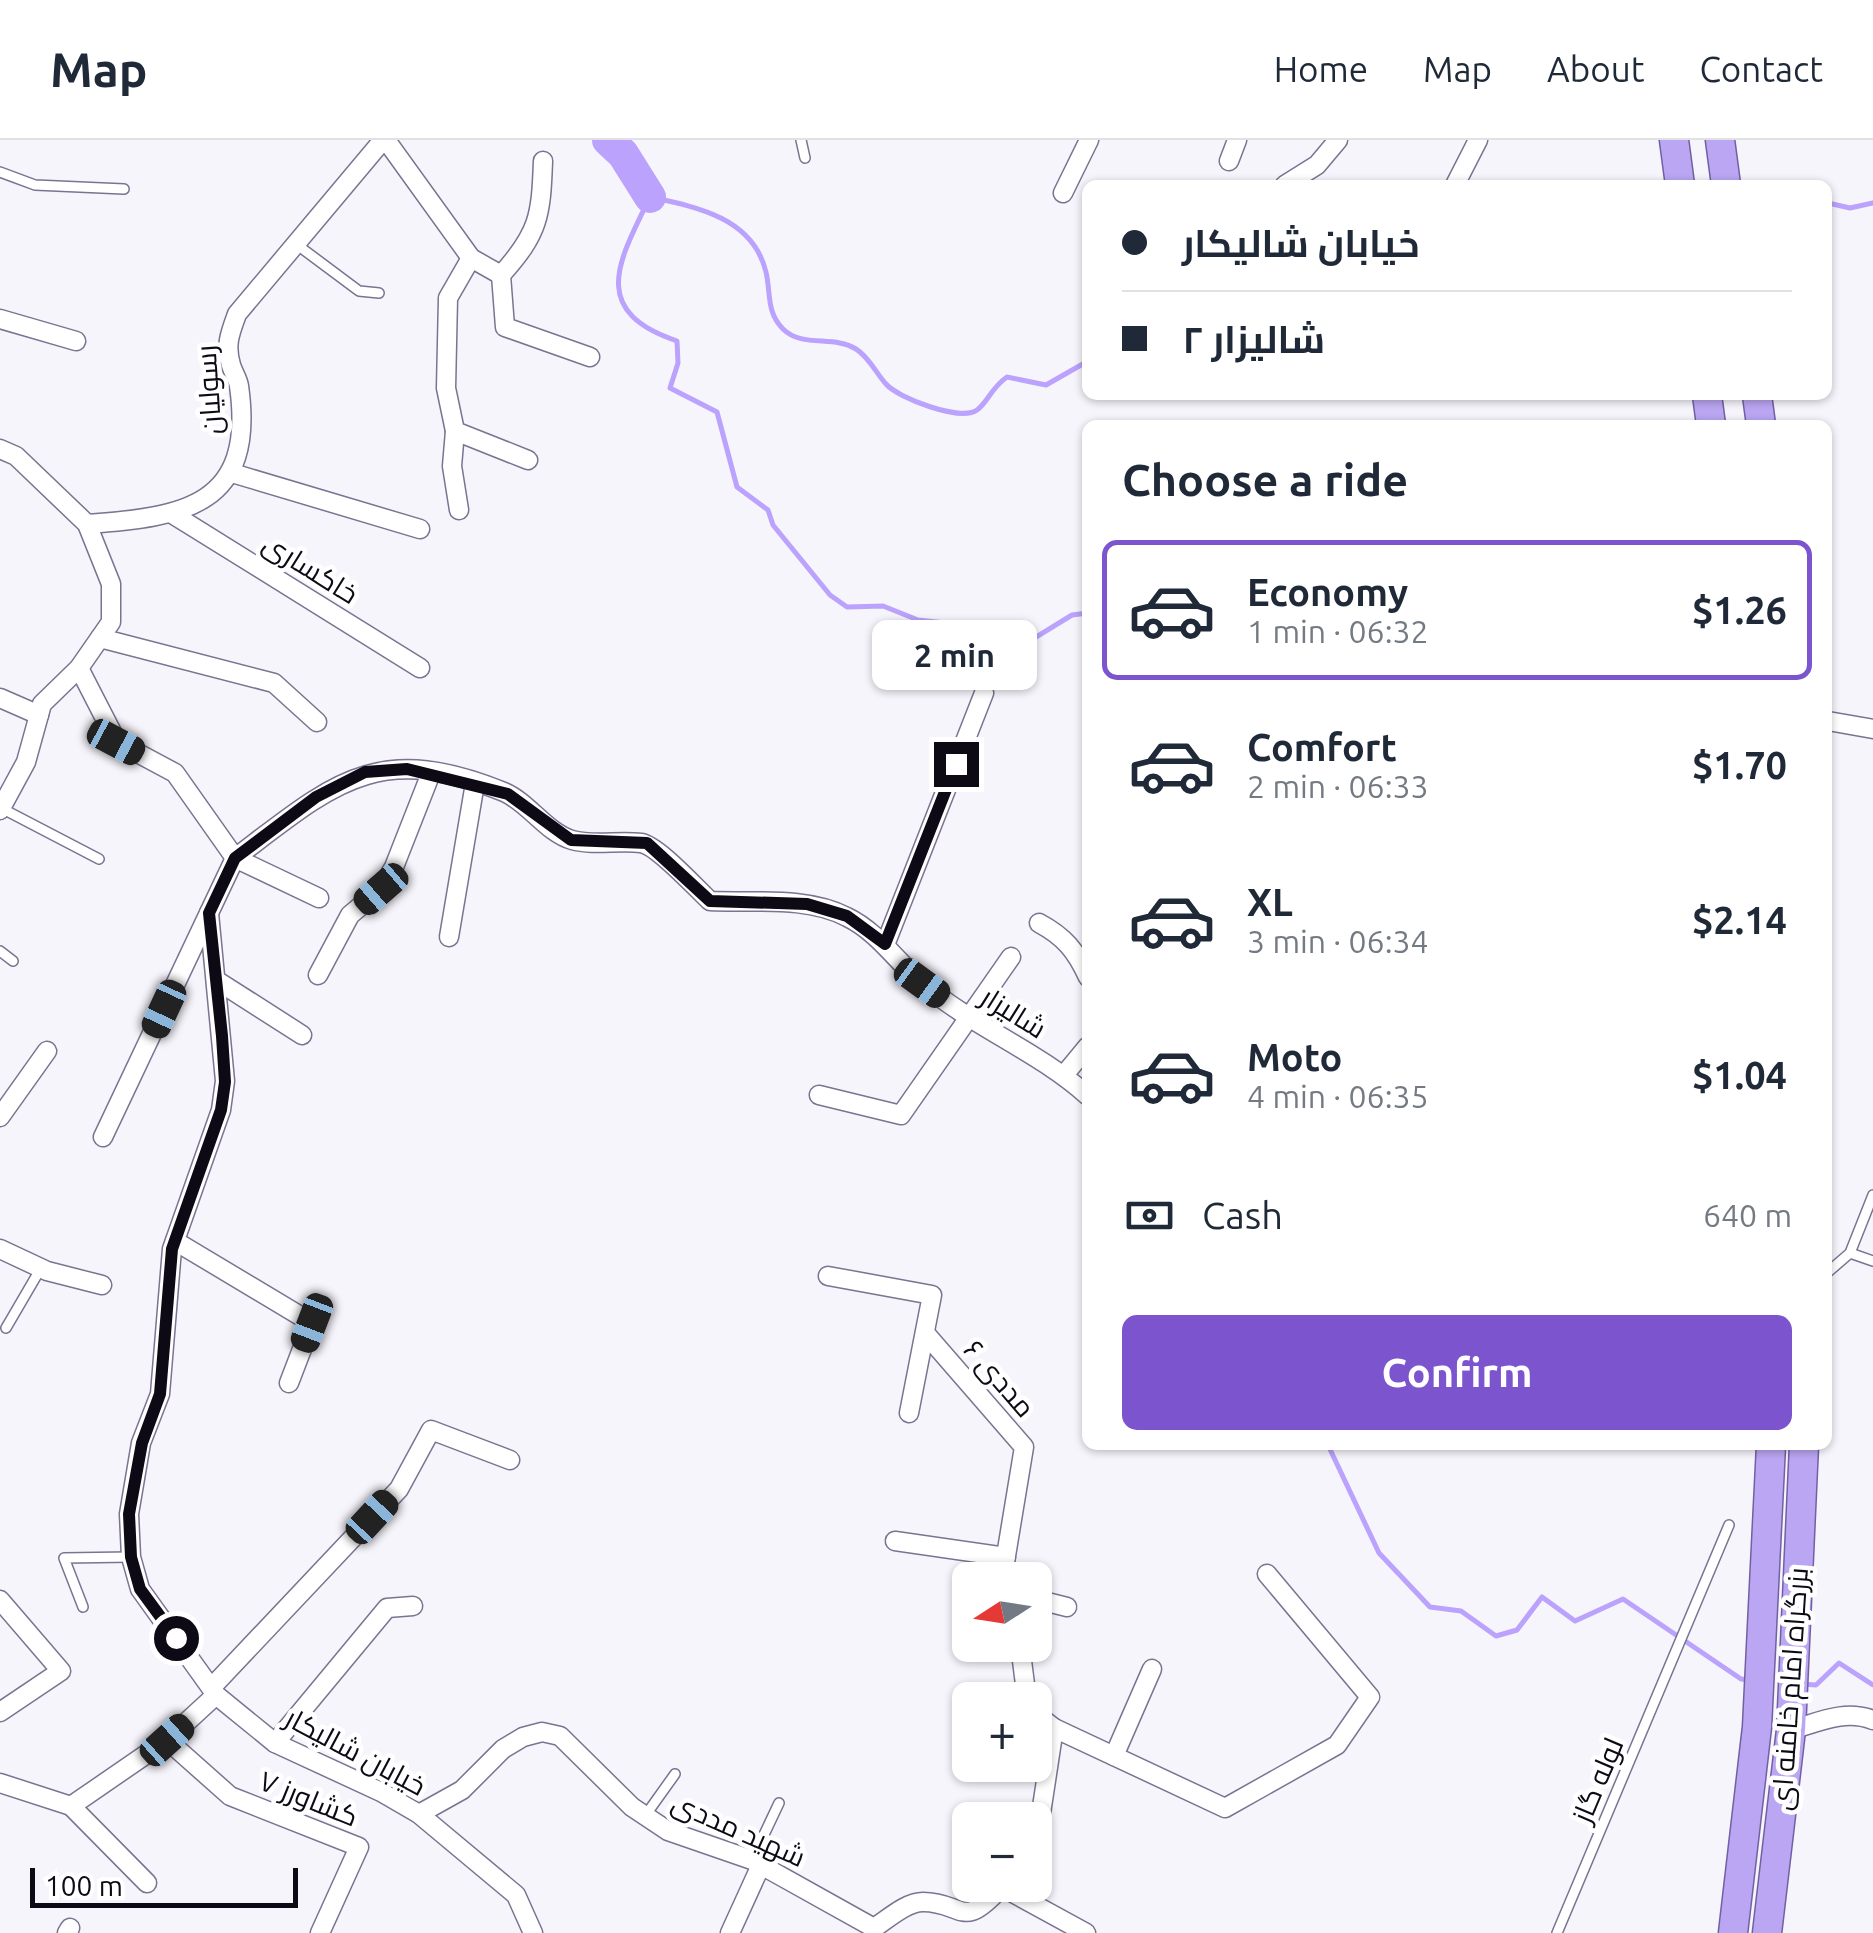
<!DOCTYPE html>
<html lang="en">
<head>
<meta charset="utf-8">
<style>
  body { margin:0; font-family:Ubuntu,Cairo,sans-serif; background:#f2f2f3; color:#1f2937; height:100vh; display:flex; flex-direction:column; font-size:38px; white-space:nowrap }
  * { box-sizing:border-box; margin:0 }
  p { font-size:32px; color:#747a83 }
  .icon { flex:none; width:55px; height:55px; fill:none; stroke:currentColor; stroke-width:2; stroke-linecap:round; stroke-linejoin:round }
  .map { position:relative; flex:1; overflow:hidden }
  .side { position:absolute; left:1082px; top:280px; width:750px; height:1030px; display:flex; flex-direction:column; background:#fff; border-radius:15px; box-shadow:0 2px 8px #0004 }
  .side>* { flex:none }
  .top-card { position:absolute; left:1082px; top:40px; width:750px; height:220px; border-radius:15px; box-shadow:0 2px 8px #0004; display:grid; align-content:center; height:220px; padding:0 40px; background:#fff }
  .needle { width:65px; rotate:258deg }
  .tools { position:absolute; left:952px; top:1422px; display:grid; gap:20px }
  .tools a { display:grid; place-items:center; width:100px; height:100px; border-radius:15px; background:#fff; box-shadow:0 2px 8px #0004; font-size:50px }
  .scale { position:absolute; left:30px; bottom:25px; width:268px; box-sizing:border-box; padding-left:10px; border:5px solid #0d0a15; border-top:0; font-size:28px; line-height:35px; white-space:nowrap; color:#0d0a15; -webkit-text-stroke:8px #fff; paint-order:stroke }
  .end { position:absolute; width:45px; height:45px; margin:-22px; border:12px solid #0d0a15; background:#fff; box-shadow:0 0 0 5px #fff }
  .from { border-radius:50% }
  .bubble { position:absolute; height:70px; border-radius:15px; background:#fff; box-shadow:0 2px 8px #0004; font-size:32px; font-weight:600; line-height:70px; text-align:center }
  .car { position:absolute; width:30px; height:60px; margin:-30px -15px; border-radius:12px; box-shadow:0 0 8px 2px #0007; background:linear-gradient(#222 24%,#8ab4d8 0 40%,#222 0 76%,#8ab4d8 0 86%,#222 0) }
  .top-card b { display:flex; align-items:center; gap:35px; height:95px; font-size:38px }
  .top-card b+b { border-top:2px solid #e0e1e3 }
  .top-card i { width:25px; height:25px; background:#1f2937 }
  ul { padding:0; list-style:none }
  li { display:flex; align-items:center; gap:30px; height:140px; margin:0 20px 15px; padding:0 20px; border:5px solid transparent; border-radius:15px }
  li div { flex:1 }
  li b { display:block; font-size:38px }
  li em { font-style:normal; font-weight:600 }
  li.active { border-color:#7c54cd }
  li>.icon { width:90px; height:90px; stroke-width:1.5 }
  h2 { padding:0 40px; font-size:45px; line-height:120px }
  .pay { display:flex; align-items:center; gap:25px; height:110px; padding:0 40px; font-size:38px }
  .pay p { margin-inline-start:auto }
  .cta { display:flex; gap:20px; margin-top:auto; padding:20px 40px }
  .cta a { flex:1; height:115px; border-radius:15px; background:#7c54cd; color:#fff; font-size:40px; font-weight:600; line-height:115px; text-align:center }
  header { display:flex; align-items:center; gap:60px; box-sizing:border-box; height:140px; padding:0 50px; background:#fff; border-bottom:2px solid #e0e1e3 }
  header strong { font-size:48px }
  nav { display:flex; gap:55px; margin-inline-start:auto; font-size:35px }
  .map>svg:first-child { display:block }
</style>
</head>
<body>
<header>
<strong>Map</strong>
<nav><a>Home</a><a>Map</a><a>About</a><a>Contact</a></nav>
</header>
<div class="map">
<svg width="1873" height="1793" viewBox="0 0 1873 1793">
  <rect width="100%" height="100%" fill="#f7f5fc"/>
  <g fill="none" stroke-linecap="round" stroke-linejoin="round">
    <g stroke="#baa2fd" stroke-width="5">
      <path d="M 1828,63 L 1850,68 L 1873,63"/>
      <path d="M 1088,221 L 1046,245 L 1007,237 C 991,248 988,262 977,270 C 961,282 898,258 886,244 C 876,233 869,217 856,209 C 834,195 802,208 783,189 C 766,172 771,153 766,132 C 753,78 697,67 650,57 C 619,121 588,171 677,201 L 678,223 L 670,248 L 717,272 L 737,347 L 768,370 L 773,385 L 830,455 L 847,467 L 883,466 L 918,480 L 946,483 L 983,518 L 997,521 L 1072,475 L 1088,473"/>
      <path d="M 1328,1305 L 1379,1413 L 1430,1467 L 1461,1471 L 1496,1496 L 1517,1490 L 1542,1457 L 1575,1481 L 1623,1459 L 1741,1539 L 1750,1540"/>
      <path d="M 1801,1544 L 1816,1545 L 1839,1523 L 1873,1545"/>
    </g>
    <path stroke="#baa2fd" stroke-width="32" d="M 608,0 L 623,14 L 650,57"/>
    <defs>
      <g id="service">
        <path d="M 801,0 L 805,18"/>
        <path d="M 0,32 L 35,45 L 124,49"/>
        <path d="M 296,104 L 359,151 L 379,153"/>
        <path d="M 3,669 L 99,719"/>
        <path d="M 0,811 L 13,821"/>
        <path d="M 1850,1113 L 1873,1121"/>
        <path d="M 1828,1132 L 1850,1113 L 1873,1055"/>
        <path d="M 6,1188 L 41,1128"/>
        <path d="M 83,1467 L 64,1418 L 131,1417"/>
        <path d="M 645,1676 L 675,1634"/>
        <path d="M 752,1720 L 779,1663"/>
        <path d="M 1557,1793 L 1729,1385"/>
      </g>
      <g id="minor">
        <path d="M 386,0 L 471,118 L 501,135"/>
        <path d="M 543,21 C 541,76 539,93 501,135 L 505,187 L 590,217"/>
        <path d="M 1229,21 L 1237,0"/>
        <path d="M 1285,45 L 1317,25 L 1338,0"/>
        <path d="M 1455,45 L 1478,0"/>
        <path d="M 1063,53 L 1089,0"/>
        <path d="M 471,118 L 448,158 L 446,248 L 455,291 L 528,320"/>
        <path d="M 0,179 L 76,201"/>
        <path d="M 455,291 L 452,326 L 459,370"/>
        <path d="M 0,309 L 16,316 L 87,384 L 111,444 L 111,482 L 79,528 L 42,564 L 26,622 L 0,670"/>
        <path d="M 232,333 L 420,389"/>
        <path d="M 174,375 L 420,528"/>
        <path d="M 87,384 C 184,377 256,366 239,246 C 238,239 233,232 231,225 C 225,205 230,193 237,174 L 383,0"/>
        <path d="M 100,498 L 274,543 L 317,582"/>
        <path d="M 79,528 L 117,602 L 175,633 L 235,718 C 333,644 376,600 504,652 C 528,662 547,693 572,700 C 594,706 619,700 641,703 C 657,705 696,748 710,761 C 754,763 807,756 847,777 C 878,792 897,822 922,843 C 973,887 1038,911 1088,956"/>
        <path d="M 0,558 L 39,575"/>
        <path d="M 1828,581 L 1873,589"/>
        <path d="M 209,773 L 225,941 L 221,970 L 172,1109 L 160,1254 L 141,1303 L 129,1374 L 131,1417 L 140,1449 L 216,1555 L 275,1603 L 381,1652 L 419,1674 L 516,1755 L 533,1793"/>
        <path d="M 1039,783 C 1065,797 1076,811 1088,837"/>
        <path d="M 449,797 L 475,643"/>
        <path d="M 885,805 L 984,553"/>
        <path d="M 318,835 L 350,775 L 381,749 L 394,727 L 431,633"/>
        <path d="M 216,840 L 302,895"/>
        <path d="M 1064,935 L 1088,906"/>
        <path d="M 819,955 L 901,975 L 1011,817"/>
        <path d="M 0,977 L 47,911"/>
        <path d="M 103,997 L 235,718 L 319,758"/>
        <path d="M 175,1101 L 312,1183 L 289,1243"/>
        <path d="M 0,1109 L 47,1131 L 102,1145"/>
        <path d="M 828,1136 L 932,1155 L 909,1273"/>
        <path d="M 925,1193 L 1024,1307 L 1002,1440"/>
        <path d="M 895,1401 L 1006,1417"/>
        <path d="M 1035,1459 L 1067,1467"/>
        <path d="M 0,1460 L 61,1531 L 0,1572"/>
        <path d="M 1020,1505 L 1027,1560"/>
        <path d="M 212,1547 L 399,1349 L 431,1290 L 510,1320"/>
        <path d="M 1035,1573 L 1054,1588"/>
        <path d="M 1791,1590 C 1819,1582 1845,1569 1873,1580"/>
        <path d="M 167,1600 L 230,1656 L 359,1707 L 320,1793"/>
        <path d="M 275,1603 L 387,1468 L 413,1466"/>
        <path d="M 1114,1616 L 1152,1529"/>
        <path d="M 0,1643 L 71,1666 L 167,1600 L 216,1555"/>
        <path d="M 71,1666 L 147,1743"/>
        <path d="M 419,1674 L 462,1650 L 503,1609 L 523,1597 L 542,1592 L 560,1596 L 632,1667 L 668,1691 L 752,1720 L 874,1788 C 888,1779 906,1762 923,1762 C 964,1762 961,1793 1003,1745"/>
        <path d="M 1035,1689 L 1040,1680 L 1054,1588 L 1225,1668 L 1337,1605 L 1370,1557 L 1267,1434"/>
        <path d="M 1002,1747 L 1086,1793"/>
        <path d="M 67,1793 L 70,1788"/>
        <path d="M 730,1793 L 761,1725"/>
      </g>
      <g id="trunk">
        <path d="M 1674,0 L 1680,45"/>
        <path d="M 1720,0 L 1726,45"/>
        <path d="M 1707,255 L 1711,285"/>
        <path d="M 1757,255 L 1761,285"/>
        <path d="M 1733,1793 L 1757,1587 L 1771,1305"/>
        <path d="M 1767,1793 L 1791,1590 L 1804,1305"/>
      </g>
    </defs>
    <use href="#service" stroke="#7a7391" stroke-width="12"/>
    <use href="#minor" stroke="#7a7391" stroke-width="21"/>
    <use href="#trunk" stroke="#7260a2" stroke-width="31"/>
    <use href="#service" stroke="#fff" stroke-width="9"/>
    <use href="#minor" stroke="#fff" stroke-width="18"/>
    <use href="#trunk" stroke="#baa6f2" stroke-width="28"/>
  </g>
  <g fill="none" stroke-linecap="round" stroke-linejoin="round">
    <path stroke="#0d0a15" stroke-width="12" d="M 176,1498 L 140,1449 L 131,1417 L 129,1374 L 142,1303 L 160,1254 L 172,1109 L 221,970 L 225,942 L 222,896 L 209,773 L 235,718 L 316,657 L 365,632 L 407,629 L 508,654 L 571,700 L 647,703 L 710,761 L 807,764 L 847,776 L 885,804 L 956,624"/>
  </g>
  <g text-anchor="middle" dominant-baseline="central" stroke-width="9" stroke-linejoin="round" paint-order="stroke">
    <g font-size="28" fill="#0d0a15" stroke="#fff">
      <text transform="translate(208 250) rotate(-94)">رسولیان</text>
      <text transform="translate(311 428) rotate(32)">خاکساری</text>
      <text transform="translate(1014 872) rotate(32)">شالیزار</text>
      <text transform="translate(1000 1238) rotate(49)">مددی ۶</text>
      <text transform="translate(1789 1549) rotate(-86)">بزرگراه امام خامنه ای</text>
      <text transform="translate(356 1611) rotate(28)">خیابان شالیکار</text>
      <text transform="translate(1597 1640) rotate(-67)">لوله گاز</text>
      <text transform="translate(309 1658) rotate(22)">کشاورز ۷</text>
      <text transform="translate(739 1689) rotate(24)">شهید مددی</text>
    </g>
  </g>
</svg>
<div class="tools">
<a><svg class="needle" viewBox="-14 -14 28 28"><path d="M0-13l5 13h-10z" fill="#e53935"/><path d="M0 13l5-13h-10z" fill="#747a83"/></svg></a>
<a>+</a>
<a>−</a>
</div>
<div class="scale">100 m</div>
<i class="end from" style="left:176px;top:1498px"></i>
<i class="end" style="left:956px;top:624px"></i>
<div class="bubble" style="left:872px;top:480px;width:165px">2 min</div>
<i class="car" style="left:116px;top:602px;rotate:118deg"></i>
<i class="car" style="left:381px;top:749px;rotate:229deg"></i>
<i class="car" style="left:922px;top:843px;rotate:126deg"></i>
<i class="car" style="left:164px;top:869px;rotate:205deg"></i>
<i class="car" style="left:312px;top:1183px;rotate:201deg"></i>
<i class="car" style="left:372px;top:1377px;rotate:43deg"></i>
<i class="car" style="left:167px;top:1600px;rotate:48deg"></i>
<div class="top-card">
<b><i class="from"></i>خیابان شالیکار</b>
<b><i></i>شالیزار ۲</b>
</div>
<section class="side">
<h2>Choose a ride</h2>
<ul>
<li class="active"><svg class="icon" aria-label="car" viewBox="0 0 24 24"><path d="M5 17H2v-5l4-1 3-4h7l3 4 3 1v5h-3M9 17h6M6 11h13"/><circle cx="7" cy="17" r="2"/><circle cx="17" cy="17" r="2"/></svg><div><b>Economy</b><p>1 min · 06:32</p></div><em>$1.26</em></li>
<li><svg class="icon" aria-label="car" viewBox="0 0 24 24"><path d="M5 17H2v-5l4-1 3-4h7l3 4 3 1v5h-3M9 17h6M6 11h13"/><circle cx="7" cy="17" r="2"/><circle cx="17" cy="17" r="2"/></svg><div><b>Comfort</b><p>2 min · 06:33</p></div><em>$1.70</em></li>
<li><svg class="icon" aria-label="car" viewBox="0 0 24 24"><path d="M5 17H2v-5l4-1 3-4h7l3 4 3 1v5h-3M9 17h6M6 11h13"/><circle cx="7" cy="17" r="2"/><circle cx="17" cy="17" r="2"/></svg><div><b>XL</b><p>3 min · 06:34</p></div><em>$2.14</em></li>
<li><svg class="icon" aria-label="car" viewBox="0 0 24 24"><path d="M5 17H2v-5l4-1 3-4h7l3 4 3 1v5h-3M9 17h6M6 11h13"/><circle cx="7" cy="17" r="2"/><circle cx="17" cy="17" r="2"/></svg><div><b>Moto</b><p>4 min · 06:35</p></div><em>$1.04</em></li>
</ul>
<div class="pay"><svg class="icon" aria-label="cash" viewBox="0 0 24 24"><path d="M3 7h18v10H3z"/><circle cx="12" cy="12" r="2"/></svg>Cash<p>640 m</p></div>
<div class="cta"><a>Confirm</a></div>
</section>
</div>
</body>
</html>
